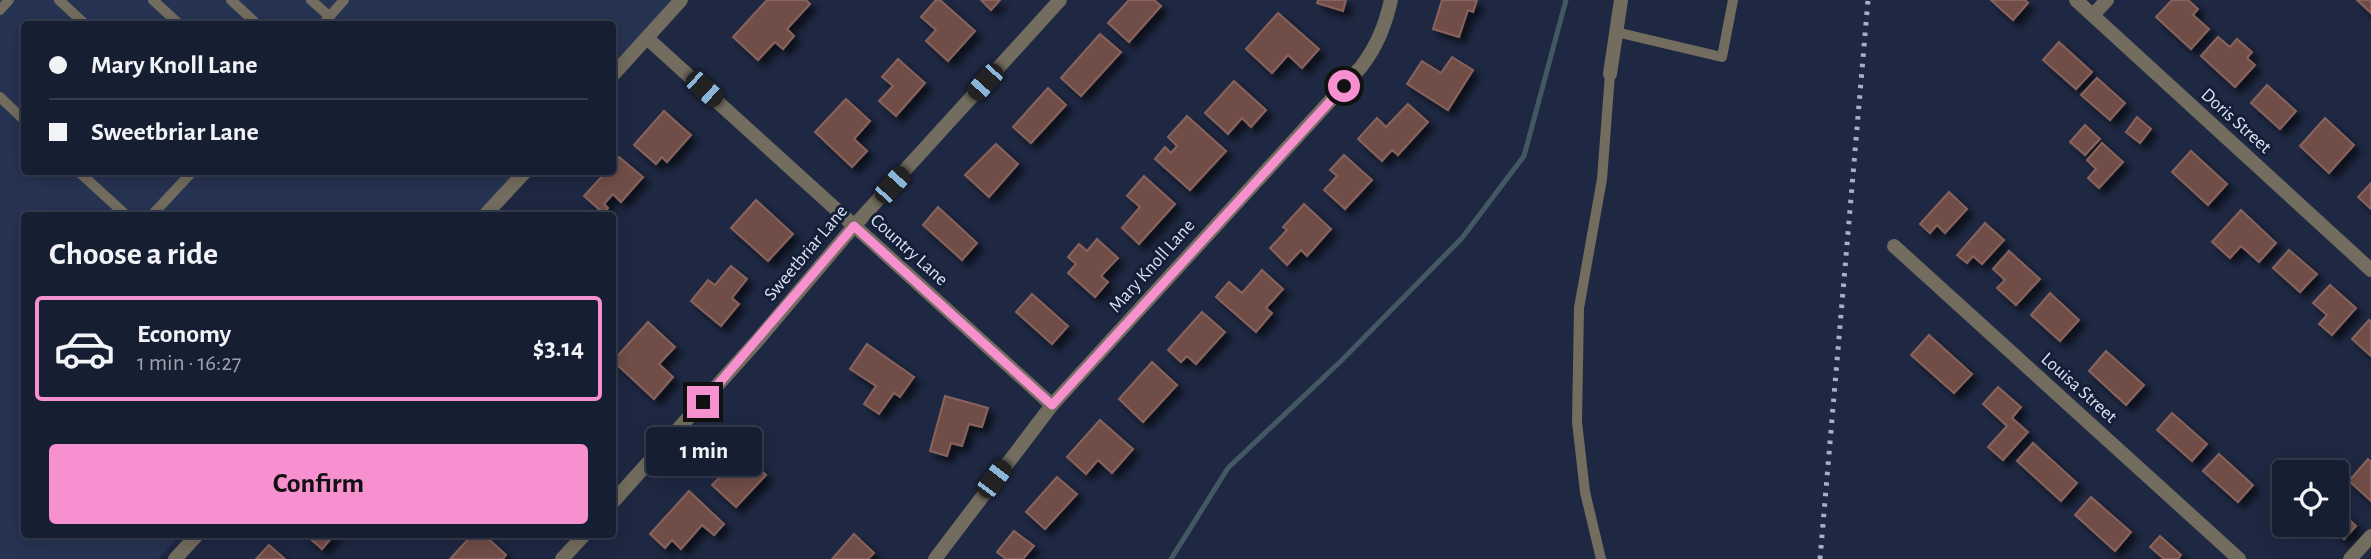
<!DOCTYPE html>
<html lang="en">
<head>
<meta charset="utf-8">
<style>
  body { margin:0; font-family:"Alegreya Sans",sans-serif; background:#1f273a; color:#f1f3f6; height:100vh; display:flex; flex-direction:column; font-size:26px; white-space:nowrap }
  * { box-sizing:border-box; margin:0 }
  p { font-size:23px; color:#9ea2ac }
  .icon { flex:none; width:38px; height:38px; fill:none; stroke:currentColor; stroke-width:2; stroke-linecap:round; stroke-linejoin:round }
  .map { position:relative; flex:1; overflow:hidden }
  .sheet { position:absolute; left:21px; top:212px; width:595px; height:326px; display:flex; flex-direction:column; background:#161e32; border-radius:7px; box-shadow:0 4px 18px #0003,0 0 0 2px #353c4d }
  .sheet>* { flex:none }
  .top-card { position:absolute; left:21px; top:21px; width:595px; height:154px; border-radius:7px; box-shadow:0 4px 18px #0003,0 0 0 2px #353c4d; display:grid; align-content:center; height:154px; padding:0 28px; background:#161e32 }
  .tools { position:absolute; left:2272px; top:460px; display:grid; gap:14px }
  .tools a { display:grid; place-items:center; width:77px; height:77px; border-radius:7px; background:#161e32; box-shadow:0 4px 18px #0003,0 0 0 2px #353c4d; font-size:35px }
  .end { position:absolute; width:32px; height:32px; margin:-16px; border:9px solid #f690cf; background:#111; box-shadow:0 0 0 4px #111 }
  .from { border-radius:50% }
  .bubble { position:absolute; height:49px; border-radius:7px; background:#161e32; box-shadow:0 4px 18px #0003,0 0 0 2px #353c4d; font-size:23px; font-weight:700; line-height:49px; text-align:center }
  .car { position:absolute; width:21px; height:42px; margin:-21px -10px; border-radius:9px; box-shadow:0 0 5px 2px #0007; background:linear-gradient(#222 24%,#8ab4d8 0 40%,#222 0 76%,#8ab4d8 0 86%,#222 0) }
  .top-card b { display:flex; align-items:center; gap:24px; height:66px; font-size:26px }
  .top-card b+b { border-top:2px solid #353c4d }
  .top-card i { width:18px; height:18px; background:#f1f3f6 }
  ul { padding:0; list-style:none }
  li { display:flex; align-items:center; gap:21px; height:105px; margin:0 14px 10px; padding:0 14px; border:4px solid #353c4d; border-radius:7px }
  li div { flex:1 }
  li b { display:block; font-size:26px }
  li em { font-style:normal; font-weight:700 }
  li.current { border-color:#f690cf }
  li>.icon { width:63px; height:63px; stroke-width:1.5 }
  h2 { padding:0 28px; font-size:32px; line-height:84px }
  .primary-button { display:flex; gap:14px; margin-top:auto; padding:14px 28px }
  .primary-button a { flex:1; height:80px; border-radius:7px; background:#f690cf; color:#111; font-size:28px; font-weight:700; line-height:80px; text-align:center }
  .map>svg:first-child { display:block }
</style>
</head>
<body>
<div class="map">
<svg width="2371" height="559" viewBox="0 0 2371 559">
  <defs>
    <filter id="shadow"><feDropShadow dx="6" dy="6" stdDeviation="3.5" flood-color="#0009"/></filter>
  </defs>
  <rect width="100%" height="100%" fill="#1e2842"/>
  <path fill="#263352" d="M 0,0 L 675,0 L 613,68 L 612,24 L 24,24 L 24,172 L 516,172 L 476,215 L 24,215 L 24,534 L 182,534 L 158,559 L 0,559 Z"/>
  <g fill="none" stroke-linecap="round" stroke-linejoin="round">
    <path stroke="#425963" stroke-width="5" d="M 1171,559 L 1228,468 L 1342,360 L 1462,238 L 1524,156 L 1566,0"/>
  </g>
  <g fill="#714d47" stroke="#88635d" stroke-width="2" filter="url(#shadow)">
    <path d="M 767,0 L 806,0 L 810,4 L 787,29 L 794,36 L 783,49 L 775,42 L 758,60 L 733,37 Z"/>
    <path d="M 936,0 L 940,0 L 975,31 L 948,61 L 926,41 L 936,30 L 921,17 Z"/>
    <path d="M 981,0 L 1000,0 L 991,10 Z"/>
    <path d="M 1129,0 L 1154,0 L 1161,6 L 1129,42 L 1108,23 Z"/>
    <path d="M 1318,0 L 1346,0 L 1343,11 L 1317,3 Z"/>
    <path d="M 1442,0 L 1477,0 L 1473,12 L 1468,10 L 1459,37 L 1433,29 Z"/>
    <path d="M 1991,0 L 2025,0 L 2028,3 L 2013,20 Z"/>
    <path d="M 2172,0 L 2188,0 L 2198,9 L 2193,15 L 2209,29 L 2191,49 L 2156,17 Z"/>
    <path d="M 2357,0 L 2371,0 L 2371,13 Z"/>
    <path d="M 1278,13 L 1319,49 L 1302,68 L 1288,55 L 1272,73 L 1246,49 Z"/>
    <path d="M 1100,34 L 1121,52 L 1081,96 L 1061,78 Z"/>
    <path d="M 2218,37 L 2230,47 L 2237,39 L 2252,52 L 2247,58 L 2255,65 L 2235,87 L 2201,56 Z"/>
    <path d="M 2059,42 L 2092,72 L 2076,89 L 2043,60 Z"/>
    <path d="M 1452,57 L 1473,70 L 1448,110 L 1407,84 L 1422,61 L 1441,73 Z"/>
    <path d="M 898,59 L 925,83 L 896,116 L 879,101 L 893,86 L 882,77 Z"/>
    <path d="M 2097,78 L 2125,103 L 2110,120 L 2081,95 Z"/>
    <path d="M 1234,81 L 1266,110 L 1251,127 L 1242,118 L 1228,134 L 1205,113 Z"/>
    <path d="M 2267,85 L 2296,111 L 2280,129 L 2251,103 Z"/>
    <path d="M 1048,88 L 1066,105 L 1031,143 L 1013,127 Z"/>
    <path d="M 846,99 L 870,121 L 854,139 L 867,151 L 852,167 L 815,132 Z"/>
    <path d="M 1408,104 L 1428,122 L 1398,155 L 1392,150 L 1382,161 L 1358,139 L 1377,118 L 1386,127 Z"/>
    <path d="M 664,111 L 691,135 L 667,162 L 662,157 L 656,164 L 634,145 Z"/>
    <path d="M 1187,116 L 1226,151 L 1190,190 L 1155,159 L 1165,147 L 1171,153 L 1177,146 L 1168,137 Z"/>
    <path d="M 2137,117 L 2151,129 L 2140,143 L 2126,132 Z"/>
    <path d="M 2325,118 L 2354,145 L 2329,173 L 2300,146 Z"/>
    <path d="M 2085,125 L 2100,139 L 2085,155 L 2070,142 Z"/>
    <path d="M 2102,143 L 2123,162 L 2099,188 L 2088,178 L 2096,169 L 2087,160 Z"/>
    <path d="M 996,144 L 1018,164 L 989,197 L 965,175 Z"/>
    <path d="M 2191,151 L 2227,184 L 2208,205 L 2172,172 Z"/>
    <path d="M 1344,155 L 1372,180 L 1345,209 L 1324,190 L 1337,176 L 1330,170 Z"/>
    <path d="M 619,157 L 643,177 L 621,202 L 613,194 L 604,204 L 608,208 L 603,213 L 584,196 L 606,172 L 612,172 L 612,164 Z"/>
    <path d="M 1144,176 L 1175,204 L 1139,244 L 1122,228 L 1140,207 L 1127,196 Z"/>
    <path d="M 2371,183 L 2371,209 L 2358,197 Z"/>
    <path d="M 1949,192 L 1967,209 L 1945,233 L 1937,225 L 1930,233 L 1920,224 Z"/>
    <path d="M 756,200 L 793,234 L 768,261 L 731,228 Z"/>
    <path d="M 1304,204 L 1331,229 L 1307,256 L 1301,250 L 1287,265 L 1270,248 L 1287,230 L 1283,227 Z"/>
    <path d="M 938,207 L 977,243 L 962,260 L 923,225 Z"/>
    <path d="M 2241,210 L 2276,243 L 2259,262 L 2241,246 L 2230,258 L 2212,242 Z"/>
    <path d="M 1985,223 L 2004,240 L 1982,264 L 1973,256 L 1967,263 L 1957,255 Z"/>
    <path d="M 1097,239 L 1118,258 L 1101,276 L 1108,282 L 1095,297 L 1068,273 L 1076,264 L 1068,257 L 1079,244 L 1087,251 Z"/>
    <path d="M 2289,250 L 2317,274 L 2300,292 L 2273,268 Z"/>
    <path d="M 2009,251 L 2040,279 L 2016,305 L 1997,288 L 2005,280 L 1993,269 Z"/>
    <path d="M 731,266 L 747,279 L 732,298 L 739,304 L 721,326 L 691,301 L 708,280 L 715,285 Z"/>
    <path d="M 1262,270 L 1283,289 L 1266,308 L 1272,313 L 1256,332 L 1216,297 L 1229,282 L 1242,293 Z"/>
    <path d="M 2330,285 L 2356,308 L 2332,335 L 2319,324 L 2327,315 L 2313,303 Z"/>
    <path d="M 2050,293 L 2079,320 L 2060,341 L 2031,315 Z"/>
    <path d="M 1032,294 L 1068,326 L 1052,344 L 1016,312 Z"/>
    <path d="M 1202,312 L 1225,332 L 1196,364 L 1187,356 L 1181,362 L 1168,350 Z"/>
    <path d="M 2369,320 L 2371,322 L 2371,356 L 2352,339 Z"/>
    <path d="M 648,322 L 675,347 L 659,364 L 673,377 L 654,399 L 613,361 Z"/>
    <path d="M 1929,335 L 1972,374 L 1954,393 L 1911,355 Z"/>
    <path d="M 867,344 L 914,377 L 900,397 L 894,393 L 879,414 L 864,404 L 876,386 L 850,369 Z"/>
    <path d="M 2106,351 L 2144,385 L 2126,405 L 2089,371 Z"/>
    <path d="M 1152,362 L 1177,385 L 1143,422 L 1119,399 Z"/>
    <path d="M 1998,387 L 2021,407 L 2012,418 L 2028,432 L 2003,460 L 1988,447 L 2007,426 L 1983,404 Z"/>
    <path d="M 945,396 L 988,408 L 982,427 L 969,424 L 962,446 L 951,443 L 947,456 L 930,451 Z"/>
    <path d="M 2172,413 L 2207,444 L 2192,461 L 2157,430 Z"/>
    <path d="M 1100,420 L 1133,449 L 1112,473 L 1098,460 L 1086,474 L 1067,457 Z"/>
    <path d="M 2033,443 L 2077,483 L 2061,501 L 2017,461 Z"/>
    <path d="M 732,444 L 766,475 L 736,507 L 712,485 L 727,470 L 716,461 Z"/>
    <path d="M 2219,454 L 2253,485 L 2238,502 L 2203,471 Z"/>
    <path d="M 2368,459 L 2371,462 L 2371,501 L 2349,481 Z"/>
    <path d="M 1057,477 L 1077,494 L 1045,529 L 1026,512 Z"/>
    <path d="M 689,491 L 724,524 L 714,535 L 702,525 L 681,549 L 672,540 L 665,548 L 650,534 Z"/>
    <path d="M 2091,497 L 2131,532 L 2115,551 L 2075,515 Z"/>
    <path d="M 2339,510 L 2356,526 L 2344,539 L 2328,525 L 2336,525 L 2336,513 Z"/>
    <path d="M 1014,531 L 1034,546 L 1023,559 L 1006,559 L 997,552 Z"/>
    <path d="M 305,534 L 335,534 L 322,549 Z"/>
    <path d="M 473,534 L 483,534 L 506,555 L 503,559 L 450,559 Z"/>
    <path d="M 854,534 L 874,553 L 868,559 L 832,559 Z"/>
    <path d="M 2160,536 L 2181,555 L 2178,559 L 2164,559 L 2150,547 Z"/>
    <path d="M 269,545 L 285,559 L 256,559 Z"/>
  </g>
  <g fill="none" stroke-linecap="round" stroke-linejoin="round">
    <g stroke="#736d5f" stroke-width="10">
      <path d="M 59,0 L 85,24"/>
      <path d="M 153,0 L 179,24"/>
      <path d="M 231,0 L 257,24"/>
      <path d="M 311,0 L 330,17"/>
      <path d="M 0,10 L 9,0"/>
      <path d="M 323,24 L 344,0"/>
      <path d="M 1616,32 L 1722,57 L 1733,0"/>
      <path d="M 0,97 L 24,120"/>
      <path d="M 79,172 L 126,215"/>
      <path d="M 152,215 L 192,172"/>
      <path d="M 1601,559 L 1585,492 L 1577,422 L 1579,308 L 1602,179 L 1610,74"/>
    </g>
    <g stroke="#736d5f" stroke-width="14">
      <path d="M 2076,0 L 2371,270"/>
      <path d="M 2093,15 L 2107,0"/>
      <path d="M 647,38 L 1052,405"/>
      <path d="M 1610,74 L 1621,0"/>
      <path d="M 612,76 L 681,0"/>
      <path d="M 485,215 L 525,172"/>
      <path d="M 1894,246 L 2239,559"/>
      <path d="M 612,503 L 757,341 L 854,226 L 1060,0"/>
      <path d="M 175,559 L 198,534"/>
      <path d="M 562,559 L 585,534"/>
      <path d="M 935,559 L 1052,405 L 1361,67 C 1377,46 1385,26 1391,0"/>
      <path d="M 2350,559 L 2371,536"/>
    </g>
    <path stroke="#a8b1c4" stroke-width="5" stroke-dasharray="3.5 7" stroke-linecap="butt" d="M 1820,559 L 1868,0"/>
  </g>
  <g fill="none" stroke-linecap="round" stroke-linejoin="round">
    <path stroke="#f690cf" stroke-width="9" d="M 703,402 L 854,226 L 1052,405 L 1344,86"/>
  </g>
  <g text-anchor="middle" dominant-baseline="central" stroke-width="6" stroke-linejoin="round" paint-order="stroke">
    <g font-size="19" fill="#d9e1f2" stroke="#141e37">
      <text transform="translate(2236 121) rotate(42)">Doris Street</text>
      <text transform="translate(909 250) rotate(42)">Country Lane</text>
      <text transform="translate(806 253) rotate(-50)">Sweetbriar Lane</text>
      <text transform="translate(1152 266) rotate(-48)">Mary Knoll Lane</text>
      <text transform="translate(2079 388) rotate(42)">Louisa Street</text>
    </g>
  </g>
</svg>
<div class="tools">
<a><svg class="icon" aria-label="locate" viewBox="0 0 24 24"><circle cx="12" cy="12" r="6"/><path d="M12 2v4M12 18v4M2 12h4M18 12h4"/></svg></a>
</div>
<i class="end from" style="left:1344px;top:86px"></i>
<i class="end" style="left:703px;top:402px"></i>
<div class="bubble" style="left:646px;top:427px;width:116px">1 min</div>
<i class="car" style="left:985px;top:82px;rotate:222deg"></i>
<i class="car" style="left:704px;top:89px;rotate:132deg"></i>
<i class="car" style="left:892px;top:185px;rotate:42deg"></i>
<i class="car" style="left:994px;top:479px;rotate:37deg"></i>
<div class="top-card">
<b><i class="from"></i>Mary Knoll Lane</b>
<b><i></i>Sweetbriar Lane</b>
</div>
<section class="sheet">
<h2>Choose a ride</h2>
<ul>
<li class="current"><svg class="icon" aria-label="car" viewBox="0 0 24 24"><path d="M5 17H2v-5l4-1 3-4h7l3 4 3 1v5h-3M9 17h6M6 11h13"/><circle cx="7" cy="17" r="2"/><circle cx="17" cy="17" r="2"/></svg><div><b>Economy</b><p>1 min · 16:27</p></div><em>$3.14</em></li>
</ul>
<div class="primary-button"><a>Confirm</a></div>
</section>
</div>
</body>
</html>
